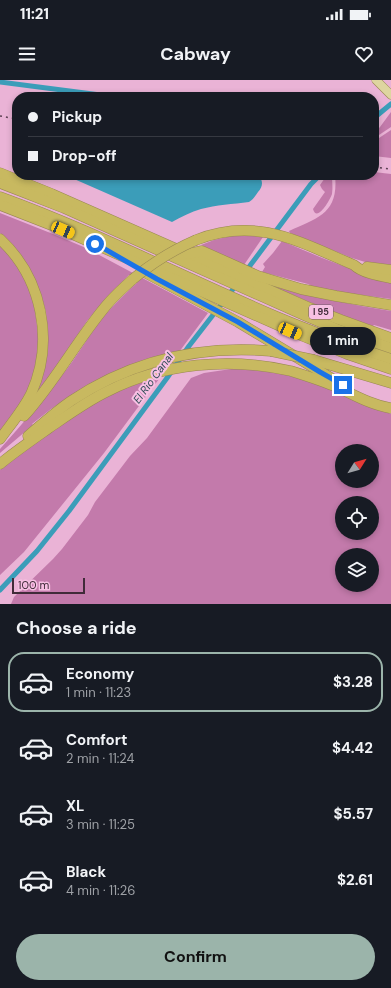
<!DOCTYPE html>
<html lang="en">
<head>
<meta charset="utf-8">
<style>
  body { margin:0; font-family:"DM Sans",sans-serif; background:#20242c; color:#f1f3f6; height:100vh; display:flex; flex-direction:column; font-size:15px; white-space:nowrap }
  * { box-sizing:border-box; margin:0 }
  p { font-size:13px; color:#9ea1a6 }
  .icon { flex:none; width:22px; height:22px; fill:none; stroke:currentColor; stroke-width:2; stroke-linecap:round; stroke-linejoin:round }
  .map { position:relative; height:524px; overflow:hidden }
  .panel { display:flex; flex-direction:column; background:#171b24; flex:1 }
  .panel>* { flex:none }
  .hud { position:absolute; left:12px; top:12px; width:367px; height:88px; border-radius:16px; box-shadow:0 2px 6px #0003; display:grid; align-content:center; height:88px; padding:0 16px; background:#171b24 }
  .needle { width:26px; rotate:53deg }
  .controls { position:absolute; left:335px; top:364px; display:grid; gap:8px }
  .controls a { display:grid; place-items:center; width:44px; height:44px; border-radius:50%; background:#171b24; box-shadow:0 2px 6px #0003; font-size:20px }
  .scale { position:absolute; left:12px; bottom:10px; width:73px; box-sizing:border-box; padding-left:4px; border:2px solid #402b39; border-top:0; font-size:11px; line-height:14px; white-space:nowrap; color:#402b39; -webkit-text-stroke:3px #f7c0e3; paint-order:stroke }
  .end { position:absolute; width:18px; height:18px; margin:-9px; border:5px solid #1a73e8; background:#fff; box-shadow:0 0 0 2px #fff }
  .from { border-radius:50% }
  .bubble { position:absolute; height:28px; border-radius:14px; background:#171b24; box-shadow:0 2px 6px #0003; font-size:13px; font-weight:700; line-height:28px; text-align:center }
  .car { position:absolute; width:12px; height:24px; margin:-12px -6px; border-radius:5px; box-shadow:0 0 3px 1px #0007; background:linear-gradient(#f5c518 24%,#345 0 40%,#f5c518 0 76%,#345 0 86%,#f5c518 0) }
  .hud b { display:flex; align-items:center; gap:14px; height:38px; font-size:15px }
  .hud b+b { border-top:1px solid #363941 }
  .hud i { width:10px; height:10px; background:#f1f3f6 }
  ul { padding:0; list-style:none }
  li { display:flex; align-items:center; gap:12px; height:60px; margin:0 8px 6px; padding:0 8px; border:2px solid transparent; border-radius:16px }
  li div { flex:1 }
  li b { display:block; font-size:15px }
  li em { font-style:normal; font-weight:700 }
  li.active { border-color:#9bb4aa }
  li>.icon { width:36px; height:36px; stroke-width:1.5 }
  h2 { padding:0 16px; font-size:18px; line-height:48px }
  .cta { display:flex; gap:8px; margin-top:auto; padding:8px 16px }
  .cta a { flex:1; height:46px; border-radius:24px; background:#9bb4aa; color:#111; font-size:16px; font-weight:700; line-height:46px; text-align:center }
  .status { display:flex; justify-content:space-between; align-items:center; height:28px; padding:0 20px; background:#171b24; direction:ltr }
  .status svg { height:11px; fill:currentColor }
  header { display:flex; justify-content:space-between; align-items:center; height:52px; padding:0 16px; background:#171b24; font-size:18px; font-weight:700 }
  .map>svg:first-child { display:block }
</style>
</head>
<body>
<div class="status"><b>11:21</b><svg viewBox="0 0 49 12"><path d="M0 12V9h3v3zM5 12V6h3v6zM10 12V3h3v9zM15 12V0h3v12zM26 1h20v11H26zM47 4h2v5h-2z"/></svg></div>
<header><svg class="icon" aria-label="menu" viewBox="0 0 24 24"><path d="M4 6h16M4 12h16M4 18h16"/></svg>Cabway<svg class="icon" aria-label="heart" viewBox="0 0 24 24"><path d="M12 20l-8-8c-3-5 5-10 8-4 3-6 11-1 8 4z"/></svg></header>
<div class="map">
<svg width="391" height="524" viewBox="0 0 391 524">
  <rect width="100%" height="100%" fill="#eab3d6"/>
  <g fill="#c37aab" fill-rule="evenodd">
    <path d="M 391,32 L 391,47 L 379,55 L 374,60 L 374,53 L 380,47 Z"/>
    <path d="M 391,50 L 391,78 L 374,76 L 374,64 L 379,58 Z"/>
    <path d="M 374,92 L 391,94 L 391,186 L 375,185 L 352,178 L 290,153 L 289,151 C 318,138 339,133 335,95 L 374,95 Z"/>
    <path d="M 327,95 L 332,95 C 332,102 333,107 332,114 C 330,120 317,143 313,129 L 325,112 L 322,109 L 320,105 Z"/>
    <path d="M 0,133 L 53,154 L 86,168 L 208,233 L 104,373 L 24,472 L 0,495 L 0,390 L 57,346 L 110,313 L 147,299 L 168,273 L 125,287 L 101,298 L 80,310 L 51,329 L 32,344 L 33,345 L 0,373 L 0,369 C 22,344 43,320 63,294 C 76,278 86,260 98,244 C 110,228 125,214 140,200 L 129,195 L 107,217 L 87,241 L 51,295 L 32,320 L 47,246 L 46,232 L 42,218 L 37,204 L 6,159 L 0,153 Z"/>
    <path d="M 231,156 L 255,156 L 263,157 L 244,185 L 201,165 L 214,160 Z"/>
    <path d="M 282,161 C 317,176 354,192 391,201 L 391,219 L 340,212 L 313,207 L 308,204 L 262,192 L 265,187 L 263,184 L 273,173 Z"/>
    <path d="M 0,164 L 16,181 L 33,215 L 40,269 L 28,314 L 0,351 Z"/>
    <path d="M 272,204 C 312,216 351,225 391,231 L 391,250 L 374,245 L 373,246 C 338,235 305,220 272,206 Z"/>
    <path d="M 238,288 L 279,293 L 316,303 L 391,334 L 391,524 L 11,524 L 14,517 L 53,479 L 62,469 L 88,435 L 95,422 L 130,376 L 147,358 L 191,298 L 204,293 ZM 342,371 L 372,371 L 372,401 L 342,401 ZM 342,423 L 372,423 L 372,453 L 342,453 ZM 342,475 L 372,475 L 372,505 L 342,505 Z"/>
  </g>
  <path fill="#3b9db9" d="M 65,95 L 257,95 C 264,100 263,106 258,112 C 255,116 253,120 249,122 C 233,124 216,125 201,129 C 191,132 181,137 172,142 Z"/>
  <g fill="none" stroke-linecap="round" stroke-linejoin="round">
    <g stroke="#3b9db9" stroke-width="5">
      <path d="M 0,2 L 116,17"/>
      <path d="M 374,38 L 391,24"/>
      <path d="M 246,191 L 311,104 L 320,95"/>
      <path d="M 0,510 L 37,471 L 69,431 L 167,298 L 189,266 L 237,204"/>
    </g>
    <defs>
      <path id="primary" d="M 376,0 L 391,15"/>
      <g id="motorway">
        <path d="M 0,93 L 52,114 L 310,228 L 341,240 L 391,258"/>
        <path d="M 0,103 L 64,128 L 306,236 L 339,250 L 391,268"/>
        <path d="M 0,117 C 94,151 183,197 275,236 C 313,252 352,266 391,279"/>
        <path d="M 0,125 L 54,146 L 298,254 L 347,274 L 391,289"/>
        <path d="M 0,159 C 42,198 55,261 31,314 C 23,330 11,344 0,359"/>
        <path d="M 196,160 C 257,136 299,162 354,185 C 362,193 380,196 391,198"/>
        <path d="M 188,174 L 202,171 L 258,196 L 301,209 L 336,216 L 391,225"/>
        <path d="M 367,187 L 391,190"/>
        <path d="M 146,193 L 238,242 L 336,301"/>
        <path d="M 314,280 L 391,303"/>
        <path d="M 24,336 C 54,303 76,262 105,227 C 113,217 123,208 133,199"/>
        <path d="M 28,356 C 42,344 55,332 71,321 C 131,281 199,265 271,271"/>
        <path d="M 0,384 C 16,371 32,360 49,348 C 68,335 87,321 108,311 C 163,283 230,277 291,291 C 307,296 323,301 339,308 C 356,316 372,325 390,328"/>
      </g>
    </defs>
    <use href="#primary" stroke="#988752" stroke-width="9"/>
    <use href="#motorway" stroke="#988752" stroke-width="11"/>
    <use href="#primary" stroke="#ded5a0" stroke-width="8"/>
    <use href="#motorway" stroke="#c8b960" stroke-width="10"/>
    <g stroke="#5c4153" stroke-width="1.5" stroke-dasharray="2 4" stroke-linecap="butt">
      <path d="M 0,36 L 17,39"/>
      <path d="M 374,87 L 391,89"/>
    </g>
    <defs>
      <g id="motorway-bridge">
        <path d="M 133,199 C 152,183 173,170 196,160"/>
        <path d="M 271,271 L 314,280"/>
      </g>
    </defs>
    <use href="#motorway-bridge" stroke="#988752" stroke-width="11" stroke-linecap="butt"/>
    <use href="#motorway-bridge" stroke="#c8b960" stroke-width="10"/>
  </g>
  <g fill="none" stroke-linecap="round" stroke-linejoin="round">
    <path stroke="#1a73e8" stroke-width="5" d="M 95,164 L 103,168 L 157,199 L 238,242 L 320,292 L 343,305"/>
  </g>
  <g text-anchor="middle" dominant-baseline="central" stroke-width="4" stroke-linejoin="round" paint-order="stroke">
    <rect fill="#f7c0e3" stroke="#77586c" stroke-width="1" x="309" y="225" width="24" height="14" rx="3"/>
    <g font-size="9" font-weight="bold" fill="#402b39">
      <text x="321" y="232">I 95</text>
    </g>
    <g font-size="11" font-style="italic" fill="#2f4c56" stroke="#f7c0e3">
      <text transform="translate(153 298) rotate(-54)">El Rio Canal</text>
    </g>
  </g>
</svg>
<div class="controls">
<a><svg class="needle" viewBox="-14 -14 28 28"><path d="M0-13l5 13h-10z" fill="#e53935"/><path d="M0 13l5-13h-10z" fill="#9ea1a6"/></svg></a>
<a><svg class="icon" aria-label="locate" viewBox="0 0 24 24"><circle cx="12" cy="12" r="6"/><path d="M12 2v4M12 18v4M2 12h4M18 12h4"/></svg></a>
<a><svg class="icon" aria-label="layers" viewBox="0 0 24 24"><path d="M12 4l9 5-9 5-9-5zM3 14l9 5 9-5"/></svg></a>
</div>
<div class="scale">100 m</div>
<i class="end from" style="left:95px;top:164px"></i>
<i class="end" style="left:343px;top:305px"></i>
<div class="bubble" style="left:310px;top:247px;width:66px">1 min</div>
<i class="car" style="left:63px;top:150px;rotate:113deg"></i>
<i class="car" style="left:290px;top:251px;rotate:113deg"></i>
<div class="hud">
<b><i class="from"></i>Pickup</b>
<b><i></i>Drop-off</b>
</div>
</div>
<section class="panel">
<h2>Choose a ride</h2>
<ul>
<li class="active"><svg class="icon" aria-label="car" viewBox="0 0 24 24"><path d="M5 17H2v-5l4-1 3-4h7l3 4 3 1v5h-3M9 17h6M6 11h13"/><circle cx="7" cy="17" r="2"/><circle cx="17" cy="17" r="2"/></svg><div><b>Economy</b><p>1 min · 11:23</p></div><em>$3.28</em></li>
<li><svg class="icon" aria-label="car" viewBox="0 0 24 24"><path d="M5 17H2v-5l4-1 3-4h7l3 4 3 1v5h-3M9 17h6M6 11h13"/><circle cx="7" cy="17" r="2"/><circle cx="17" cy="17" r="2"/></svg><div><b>Comfort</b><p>2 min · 11:24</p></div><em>$4.42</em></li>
<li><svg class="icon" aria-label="car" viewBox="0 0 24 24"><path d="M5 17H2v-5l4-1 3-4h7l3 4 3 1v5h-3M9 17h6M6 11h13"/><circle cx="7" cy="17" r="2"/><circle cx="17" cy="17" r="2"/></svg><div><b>XL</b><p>3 min · 11:25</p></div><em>$5.57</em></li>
<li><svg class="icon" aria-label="car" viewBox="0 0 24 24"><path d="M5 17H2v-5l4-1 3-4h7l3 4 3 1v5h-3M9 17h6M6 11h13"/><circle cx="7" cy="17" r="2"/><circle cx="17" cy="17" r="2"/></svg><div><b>Black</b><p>4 min · 11:26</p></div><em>$2.61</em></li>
</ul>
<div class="cta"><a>Confirm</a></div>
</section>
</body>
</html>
